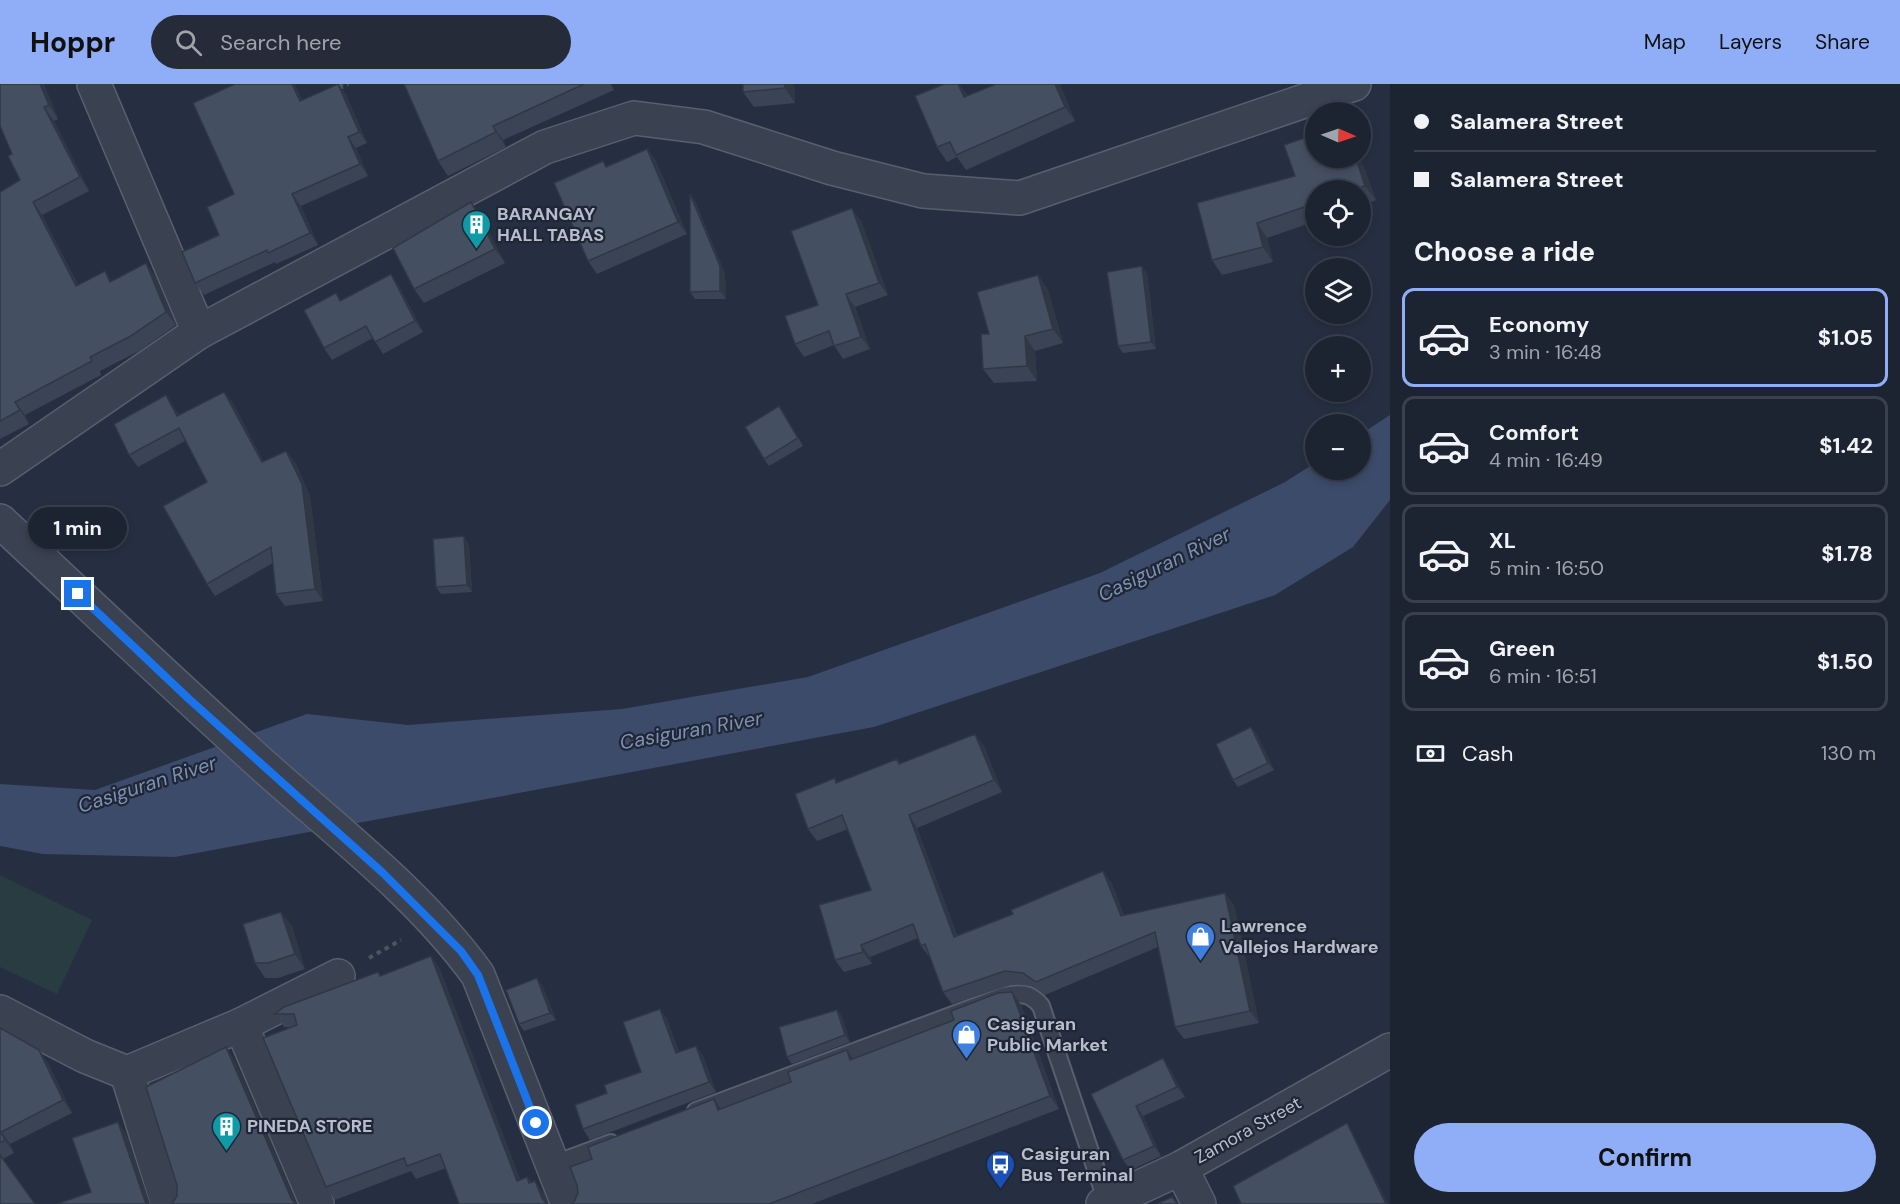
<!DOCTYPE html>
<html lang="en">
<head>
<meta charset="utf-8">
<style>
  body { margin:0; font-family:"DM Sans",sans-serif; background:#252b39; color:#f1f3f6; height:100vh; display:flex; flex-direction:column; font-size:22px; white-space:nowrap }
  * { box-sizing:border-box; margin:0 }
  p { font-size:20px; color:#a0a4ab }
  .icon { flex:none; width:33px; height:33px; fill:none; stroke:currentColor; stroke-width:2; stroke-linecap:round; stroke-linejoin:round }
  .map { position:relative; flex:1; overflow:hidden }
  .sheet { display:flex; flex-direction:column; background:#1c2331; width:510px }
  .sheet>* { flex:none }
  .top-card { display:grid; align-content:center; height:132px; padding:0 24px; background:#1c2331 }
  .needle { width:39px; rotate:92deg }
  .tools { position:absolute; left:1305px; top:18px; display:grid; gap:12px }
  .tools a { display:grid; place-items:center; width:66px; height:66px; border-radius:50%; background:#1c2331; box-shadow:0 3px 9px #0003,0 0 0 2px #3a404d; font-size:30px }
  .end { position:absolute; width:27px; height:27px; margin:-14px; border:8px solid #1a73e8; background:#fff; box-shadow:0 0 0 3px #fff }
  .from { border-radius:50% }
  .bubble { position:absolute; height:42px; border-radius:21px; background:#1c2331; box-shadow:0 3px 9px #0003,0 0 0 2px #3a404d; font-size:20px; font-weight:700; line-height:42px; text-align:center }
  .top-card b { display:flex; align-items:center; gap:21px; height:57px; font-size:22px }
  .top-card b+b { border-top:2px solid #3a404d }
  .top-card i { width:15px; height:15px; background:#f1f3f6 }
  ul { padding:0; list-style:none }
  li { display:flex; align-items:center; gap:18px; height:99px; margin:0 12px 9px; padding:0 12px; border:3px solid #3a404d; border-radius:12px }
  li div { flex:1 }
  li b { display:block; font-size:22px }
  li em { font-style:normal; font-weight:700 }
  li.selected { border-color:#90aef7 }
  li>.icon { width:54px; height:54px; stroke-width:1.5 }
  h2 { padding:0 24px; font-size:27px; line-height:72px }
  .pay { display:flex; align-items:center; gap:15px; height:66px; padding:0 24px; font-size:22px }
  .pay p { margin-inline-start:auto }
  .primary-button { display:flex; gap:12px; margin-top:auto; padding:12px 24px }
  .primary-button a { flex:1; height:69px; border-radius:36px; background:#90aef7; color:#111; font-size:24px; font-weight:700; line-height:69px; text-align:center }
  header { display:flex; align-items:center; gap:36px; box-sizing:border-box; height:84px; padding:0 30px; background:#90aef7; color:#111 }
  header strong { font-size:28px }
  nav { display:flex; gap:33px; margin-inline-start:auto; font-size:21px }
  .search { width:420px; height:54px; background:#252b39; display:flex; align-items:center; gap:15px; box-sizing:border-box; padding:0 21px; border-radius:33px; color:#a0a4ab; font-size:22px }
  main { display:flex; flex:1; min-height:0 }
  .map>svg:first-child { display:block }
</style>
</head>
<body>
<header>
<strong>Hoppr</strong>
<div class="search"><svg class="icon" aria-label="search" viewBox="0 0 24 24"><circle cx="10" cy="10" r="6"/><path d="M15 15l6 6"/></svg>Search here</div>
<nav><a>Map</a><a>Layers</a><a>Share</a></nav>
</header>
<main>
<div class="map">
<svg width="1390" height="1120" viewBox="0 0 1390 1120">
  <rect width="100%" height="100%" fill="#262f41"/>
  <path fill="#283c42" d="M 0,791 L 92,836 L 57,910 L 0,883 Z"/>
  <path fill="#3c4b69" d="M 1390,331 L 1390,416 L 1353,463 L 1275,511 L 874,643 L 175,773 L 43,770 L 0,762 L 0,700 L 95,706 L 307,630 L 408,641 L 622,625 L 808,593 L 1100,489 L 1285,398 L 1315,379 L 1316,386 L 1360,386 L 1361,350 Z"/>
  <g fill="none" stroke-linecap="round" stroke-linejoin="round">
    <defs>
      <g id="lane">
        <path d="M 696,1027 L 1004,912 C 1020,909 1030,908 1041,922 L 1107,1118"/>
        <path d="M 552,1081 L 611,1059"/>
      </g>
      <g id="street">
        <path d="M 94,0 L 199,248"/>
        <path d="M 0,385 L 199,248 L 545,63 L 634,34 L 704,43 L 832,84 L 923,107 L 1020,114 L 1354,0"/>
        <path d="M 0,437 C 89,520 177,604 267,685 C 339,749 421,812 478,891 L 568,1120"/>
        <path d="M 0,928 L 85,972 L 127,989 L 241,941 L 338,892"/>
        <path d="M 241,941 L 317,1120"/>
        <path d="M 127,989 L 168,1120"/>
        <path d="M 1181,1084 L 1199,1120"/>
        <path d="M 1103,1120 L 1181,1084 L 1390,966"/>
      </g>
    </defs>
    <use href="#lane" stroke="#585f6e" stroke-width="20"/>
    <use href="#street" stroke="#585f6e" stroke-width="36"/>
    <g stroke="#46595e" stroke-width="4" stroke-dasharray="4.5 4.5" stroke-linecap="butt">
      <path d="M 340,0 L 342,3 L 348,0"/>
      <path d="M 369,874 L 401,856"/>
    </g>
    <use href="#lane" stroke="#3a4150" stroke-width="16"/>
    <use href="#street" stroke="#3a4150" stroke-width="33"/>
  </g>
  <g fill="#3b4454">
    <path d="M 44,0 L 58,35 L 54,37 L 89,107 L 42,131 L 78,201 L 105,187 L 111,197 L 155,192 L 176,241 L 139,267 L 100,287 L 101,291 L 25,331 L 29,340 L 0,355 L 0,108 L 20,96 L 12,70 Z"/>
    <path d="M 338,0 L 346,11 L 367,59 L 356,64 L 368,92 L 301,122 L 318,161 L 276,180 L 275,178 L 204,211 L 195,199 L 219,151 L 234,110 L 302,16 Z"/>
    <path d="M 404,0 L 611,0 L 614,6 L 503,56 L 506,63 L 448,92 L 438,77 Z"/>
    <path d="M 743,0 L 794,0 L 795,19 L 754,23 L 743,8 Z"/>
    <path d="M 1060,0 L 1075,37 L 966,86 L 957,73 L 947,78 L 937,63 L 966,9 L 967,12 Z"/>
    <path d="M 647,65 L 656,77 L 687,150 L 597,190 L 588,177 L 607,82 Z"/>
    <path d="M 1360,74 L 1376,116 L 1360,122 L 1360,106 L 1316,106 L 1316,137 L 1267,154 L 1273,178 L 1222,191 L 1212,176 L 1295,92 Z"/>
    <path d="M 690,110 L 695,117 L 725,190 L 726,215 L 695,215 L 690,208 Z"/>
    <path d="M 471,118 L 481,133 L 505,179 L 424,219 L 414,205 Z"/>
    <path d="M 861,137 L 888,211 L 855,223 L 870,265 L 843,275 L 834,261 L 804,273 L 795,260 L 818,221 Z"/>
    <path d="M 1147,189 L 1156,265 L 1123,269 L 1118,262 Z"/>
    <path d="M 1038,191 L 1048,206 L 1063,259 L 1035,267 L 1037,297 L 994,299 L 983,285 L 989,250 Z"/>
    <path d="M 399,202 L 423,248 L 383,270 L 373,254 L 332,276 L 324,264 L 341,217 Z"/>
    <path d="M 224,308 L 233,319 L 263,377 L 295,378 L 310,412 L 323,517 L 285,522 L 276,510 L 273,479 L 215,512 L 207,500 L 207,398 L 185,357 L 138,383 L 129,371 L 166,311 L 179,331 Z"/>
    <path d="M 779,322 L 803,362 L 769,382 L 764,375 Z"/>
    <path d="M 469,460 L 472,508 L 441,510 L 436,503 Z"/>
    <path d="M 1257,651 L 1274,686 L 1238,703 L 1233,696 Z"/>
    <path d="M 984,662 L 1002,708 L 917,744 L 957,851 L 1013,830 L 1103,787 L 1112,800 L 1124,831 L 1234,821 L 1259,939 L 1184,955 L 1175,943 L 1158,863 L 1045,911 L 1032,902 L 1014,900 L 952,920 L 943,908 L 931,874 L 930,874 L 921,862 L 918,854 L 870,873 L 872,880 L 844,888 L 835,876 L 871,806 L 848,745 L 817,757 L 808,745 L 835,694 L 837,698 L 897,675 L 901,680 Z"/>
    <path d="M 292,842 L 305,885 L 278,894 L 265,894 L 255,879 Z"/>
    <path d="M 431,872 L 440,885 L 520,1096 L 527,1093 L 531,1098 L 544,1109 L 548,1120 L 459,1120 L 446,1084 L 416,1095 L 411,1087 L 335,1116 L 326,1103 L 293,943 L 284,943 L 275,930 L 381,892 Z"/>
    <path d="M 542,901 L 556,936 L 524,947 L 519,940 Z"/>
    <path d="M 1021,921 L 1059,1025 L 812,1120 L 572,1120 L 721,1025 L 853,975 Z"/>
    <path d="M 660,925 L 667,935 L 679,968 L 696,962 L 703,972 L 716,1008 L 590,1056 L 583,1045 L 607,1009 L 641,988 Z"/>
    <path d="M 837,926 L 842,933 L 850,958 L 792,980 L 787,973 Z"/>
    <path d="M 0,944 L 48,979 L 72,1029 L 10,1060 L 14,1069 L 3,1075 L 0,1120 Z"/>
    <path d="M 1170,985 L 1185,1013 L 1143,1032 L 1161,1072 L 1131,1086 L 1123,1076 L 1091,1010 Z"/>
  </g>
  <g fill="#303745">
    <path d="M 40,0 L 44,0 L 58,35 L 49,21 Z"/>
    <path d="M 292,0 L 295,0 L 308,29 L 300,17 Z"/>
    <path d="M 338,0 L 346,11 L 367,59 L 359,48 Z"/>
    <path d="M 785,0 L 794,0 L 795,19 L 785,4 Z"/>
    <path d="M 958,0 L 959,0 L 966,9 L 974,28 L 964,13 Z"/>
    <path d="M 1055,0 L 1060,0 L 1075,37 L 1065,23 Z"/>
    <path d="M 44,23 L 54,37 L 89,107 L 80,93 Z"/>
    <path d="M 493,42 L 503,56 L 506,63 L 496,48 Z"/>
    <path d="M 348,53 L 356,64 L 368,92 L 360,80 Z"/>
    <path d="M 647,65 L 656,77 L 687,150 L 678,138 Z"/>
    <path d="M 1360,72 L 1376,116 L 1365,102 L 1356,74 L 1360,74 Z"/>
    <path d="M 292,110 L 301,122 L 318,161 L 310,149 Z"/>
    <path d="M 690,110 L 695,117 L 725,190 L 726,215 L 720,207 Z"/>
    <path d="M 33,118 L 42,131 L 85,216 L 76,202 Z"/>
    <path d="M 471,118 L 481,133 L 505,179 L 495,165 Z"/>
    <path d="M 852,124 L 861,137 L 888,211 L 879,199 Z"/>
    <path d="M 1257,139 L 1267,154 L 1273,178 L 1263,163 Z"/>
    <path d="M 146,179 L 155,192 L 176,241 L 166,228 Z"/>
    <path d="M 1142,182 L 1147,189 L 1156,265 L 1151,258 Z"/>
    <path d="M 391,190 L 399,202 L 423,248 L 415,237 Z"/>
    <path d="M 1038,191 L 1048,206 L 1063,259 L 1053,245 Z"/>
    <path d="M 846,210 L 855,223 L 870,265 L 861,253 Z"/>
    <path d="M 1025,252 L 1035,267 L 1037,297 L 1027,282 Z"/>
    <path d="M 224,308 L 233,319 L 270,390 L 262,378 Z"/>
    <path d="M 166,311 L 174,323 L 186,344 L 177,332 Z"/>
    <path d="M 15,318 L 25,331 L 29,340 L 20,326 Z"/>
    <path d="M 286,367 L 295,378 L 310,412 L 323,517 L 315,505 Z"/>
    <path d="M 464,452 L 469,460 L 472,508 L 467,501 Z"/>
    <path d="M 1251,643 L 1257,651 L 1274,686 L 1268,679 Z"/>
    <path d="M 975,650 L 984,662 L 1002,708 L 994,696 Z"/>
    <path d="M 909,731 L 917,744 L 962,865 L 954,853 Z"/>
    <path d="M 1103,787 L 1112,800 L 1129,844 L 1121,832 Z"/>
    <path d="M 1225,809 L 1234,821 L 1259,939 L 1250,927 Z"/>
    <path d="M 281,828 L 292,842 L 305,885 L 295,870 Z"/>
    <path d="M 861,861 L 870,873 L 872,880 L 863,868 Z"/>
    <path d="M 431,872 L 440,885 L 526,1110 L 517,1097 Z"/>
    <path d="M 537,894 L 542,901 L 556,936 L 550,929 Z"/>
    <path d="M 1012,908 L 1021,921 L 1059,1025 L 1050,1012 Z"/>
    <path d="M 660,925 L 667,935 L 683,979 L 676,969 Z"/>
    <path d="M 837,926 L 842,933 L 850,958 L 845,951 Z"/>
    <path d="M 696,962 L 703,972 L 716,1008 L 709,998 Z"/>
    <path d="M 226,963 L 235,976 L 297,1120 L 295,1120 L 291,1114 Z"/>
    <path d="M 39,966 L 48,979 L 72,1029 L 63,1016 Z"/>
    <path d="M 847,966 L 856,979 L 850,976 Z"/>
    <path d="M 1163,974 L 1170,985 L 1185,1013 L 1177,1003 Z"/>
    <path d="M 714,1015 L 723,1028 L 718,1026 Z"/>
    <path d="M 1136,1022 L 1143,1032 L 1161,1072 L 1154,1062 Z"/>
    <path d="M 118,1038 L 127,1051 L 150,1120 L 146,1120 Z"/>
    <path d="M 1347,1039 L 1352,1047 L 1388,1120 L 1386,1120 Z"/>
    <path d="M 1,1048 L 10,1060 L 14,1069 L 5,1056 Z"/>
    <path d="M 535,1097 L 544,1109 L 548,1120 L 546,1120 L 542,1114 Z"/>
  </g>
  <g fill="#454f62" stroke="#303745" stroke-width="1.5">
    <path d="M 0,0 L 40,0 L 49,21 L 44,23 L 80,93 L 33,118 L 76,202 L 105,187 L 110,198 L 146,179 L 166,228 L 129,253 L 90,273 L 92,277 L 15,318 L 20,326 L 0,337 L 0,108 L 20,96 L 8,72 L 12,70 L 0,42 Z"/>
    <path d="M 235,0 L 292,0 L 300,17 L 338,0 L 359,48 L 348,53 L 360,80 L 292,110 L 310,149 L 268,169 L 267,166 L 195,199 L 182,168 L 219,151 L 207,123 L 234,110 L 193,19 Z"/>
    <path d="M 404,0 L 584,0 L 493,42 L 496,48 L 438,77 Z"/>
    <path d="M 743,0 L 785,0 L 785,4 L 743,8 Z"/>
    <path d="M 944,0 L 958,0 L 964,13 L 996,0 L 1055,0 L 1065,23 L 956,71 L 950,58 L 937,63 L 915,12 Z"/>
    <path d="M 1316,50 L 1316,74 L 1356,74 L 1365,102 L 1352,106 L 1316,106 L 1316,119 L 1257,139 L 1263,163 L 1212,176 L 1197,119 L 1295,92 L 1284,61 Z"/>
    <path d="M 647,65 L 678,138 L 588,177 L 554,99 L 603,77 L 606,83 Z"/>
    <path d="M 690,110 L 720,182 L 720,207 L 690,208 Z"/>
    <path d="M 471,118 L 495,165 L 414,205 L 393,164 Z"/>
    <path d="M 852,124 L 879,199 L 846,210 L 861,253 L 834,262 L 829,247 L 795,260 L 785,232 L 818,221 L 791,147 Z"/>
    <path d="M 1142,182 L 1151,258 L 1118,262 L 1107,188 Z"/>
    <path d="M 391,190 L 415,237 L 375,258 L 366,242 L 324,264 L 304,226 L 336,209 L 340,217 Z"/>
    <path d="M 1038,191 L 1053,245 L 1025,252 L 1027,282 L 983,285 L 981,250 L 989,250 L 977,208 Z"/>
    <path d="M 224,308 L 262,378 L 286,367 L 302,400 L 315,505 L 276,510 L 271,463 L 207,500 L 163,422 L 207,398 L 179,344 L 129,371 L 114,340 L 166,311 L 177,332 Z"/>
    <path d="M 779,322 L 798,354 L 764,375 L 745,343 Z"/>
    <path d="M 464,452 L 467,501 L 436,503 L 433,455 Z"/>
    <path d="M 1251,643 L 1268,679 L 1233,696 L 1216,660 Z"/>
    <path d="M 975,650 L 994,696 L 909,731 L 954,853 L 1013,830 L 1011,826 L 1103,787 L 1121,832 L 1225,809 L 1250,927 L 1175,943 L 1155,848 L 1036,898 L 1023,889 L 1005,887 L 943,908 L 925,860 L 921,862 L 913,840 L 861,861 L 863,868 L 835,876 L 819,821 L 871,806 L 842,731 L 808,745 L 795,710 L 835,694 L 836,699 L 897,675 L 899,680 Z"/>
    <path d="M 281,828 L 295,870 L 268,879 L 255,879 L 243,840 Z"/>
    <path d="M 431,872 L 517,1097 L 527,1093 L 529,1099 L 535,1097 L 542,1114 L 546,1120 L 459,1120 L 440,1070 L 407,1082 L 404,1074 L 326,1103 L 263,954 L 297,941 L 294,930 L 275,930 L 284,923 L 378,888 L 380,892 Z"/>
    <path d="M 537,894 L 550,929 L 519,940 L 506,906 Z"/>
    <path d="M 1012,908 L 1050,1012 L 769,1120 L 572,1120 L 574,1118 L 578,1109 L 577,1101 L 570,1083 L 592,1075 L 588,1063 L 714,1015 L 718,1026 L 791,998 L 788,988 L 847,966 L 850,976 L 954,936 L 951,927 L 998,909 Z"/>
    <path d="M 660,925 L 676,969 L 696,962 L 709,998 L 583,1045 L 575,1021 L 607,1009 L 604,1001 L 641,988 L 623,938 Z"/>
    <path d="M 837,926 L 845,951 L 787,973 L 779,943 Z"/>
    <path d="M 0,944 L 39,966 L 63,1016 L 1,1048 L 5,1056 L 0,1059 Z"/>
    <path d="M 226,963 L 291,1114 L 295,1120 L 172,1120 L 177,1112 L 177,1101 L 146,1003 Z"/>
    <path d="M 1163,974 L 1177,1003 L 1136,1022 L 1154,1062 L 1123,1076 L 1091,1010 Z"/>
    <path d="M 118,1038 L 146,1120 L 57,1120 L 91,1108 L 72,1054 Z"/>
    <path d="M 1347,1039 L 1386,1120 L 1241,1120 L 1233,1102 Z"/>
    <path d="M 0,1071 L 35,1120 L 0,1120 Z"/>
    <path d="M 1172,1113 L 1178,1120 L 1157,1120 Z"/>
  </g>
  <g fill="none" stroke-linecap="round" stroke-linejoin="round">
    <path stroke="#1a73e8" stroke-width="8" d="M 78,510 L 189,615 L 383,789 L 461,867 L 478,891 L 536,1039"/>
  </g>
  <defs>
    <symbol id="building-pin" viewBox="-11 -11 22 30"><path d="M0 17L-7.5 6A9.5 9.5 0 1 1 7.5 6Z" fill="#0f9aa8" stroke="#1f2636"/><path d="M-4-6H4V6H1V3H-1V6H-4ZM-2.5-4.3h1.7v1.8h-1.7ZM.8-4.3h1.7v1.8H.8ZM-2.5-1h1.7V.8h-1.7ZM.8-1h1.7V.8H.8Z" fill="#fff"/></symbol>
    <symbol id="shop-pin" viewBox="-11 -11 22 30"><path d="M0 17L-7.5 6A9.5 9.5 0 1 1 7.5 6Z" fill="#3f7fe0" stroke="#1f2636"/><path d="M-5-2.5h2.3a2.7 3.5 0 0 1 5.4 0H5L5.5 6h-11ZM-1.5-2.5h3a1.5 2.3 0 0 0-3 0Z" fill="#fff"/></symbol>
    <symbol id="bus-pin" viewBox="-11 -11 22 30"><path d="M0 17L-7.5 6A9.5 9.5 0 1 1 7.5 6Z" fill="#1a4fb4" stroke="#1f2636"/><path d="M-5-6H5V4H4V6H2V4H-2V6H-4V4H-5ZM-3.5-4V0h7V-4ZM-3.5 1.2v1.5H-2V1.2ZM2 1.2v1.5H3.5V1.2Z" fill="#fff"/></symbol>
  </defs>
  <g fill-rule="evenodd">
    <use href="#building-pin" x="460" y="124" width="33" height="45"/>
    <use href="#shop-pin" x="1184" y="836" width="33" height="45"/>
    <use href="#shop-pin" x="950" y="934" width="33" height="45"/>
    <use href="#building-pin" x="210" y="1026" width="33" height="45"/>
    <use href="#bus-pin" x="984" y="1064" width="33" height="45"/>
  </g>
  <g text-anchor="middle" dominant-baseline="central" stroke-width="4.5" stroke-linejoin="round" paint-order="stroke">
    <g font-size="18" font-weight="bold" fill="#b7bdcb" stroke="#1f2636" text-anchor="start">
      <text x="497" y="130">BARANGAY<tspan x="497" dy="21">HALL TABAS</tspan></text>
      <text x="1221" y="842">Lawrence<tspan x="1221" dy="21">Vallejos Hardware</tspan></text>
      <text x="987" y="940">Casiguran<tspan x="987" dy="21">Public Market</tspan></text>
      <text x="247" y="1042">PINEDA STORE</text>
      <text x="1021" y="1070">Casiguran<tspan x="1021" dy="21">Bus Terminal</tspan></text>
    </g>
    <g font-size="18" fill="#b7bdcb" stroke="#1f2636">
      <text transform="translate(1248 1046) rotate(-29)">Zamora Street</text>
    </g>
    <g font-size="20" font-style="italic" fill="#7f90b2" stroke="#1f2636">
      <text transform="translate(1164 480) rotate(-26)">Casiguran River</text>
      <text transform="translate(691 646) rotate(-10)">Casiguran River</text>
      <text transform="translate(147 700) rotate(-18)">Casiguran River</text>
    </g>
  </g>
</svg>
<div class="tools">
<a><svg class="needle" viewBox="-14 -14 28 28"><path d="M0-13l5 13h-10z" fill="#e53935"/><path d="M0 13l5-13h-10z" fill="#a0a4ab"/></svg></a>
<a><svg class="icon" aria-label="locate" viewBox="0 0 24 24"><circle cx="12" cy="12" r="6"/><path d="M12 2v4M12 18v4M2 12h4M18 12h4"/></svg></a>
<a><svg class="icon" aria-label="layers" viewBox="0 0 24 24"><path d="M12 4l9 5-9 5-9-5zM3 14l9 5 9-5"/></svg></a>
<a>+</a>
<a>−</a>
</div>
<i class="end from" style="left:536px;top:1039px"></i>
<i class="end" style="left:78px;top:510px"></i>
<div class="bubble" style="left:28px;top:423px;width:99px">1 min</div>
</div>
<section class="sheet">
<div class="top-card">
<b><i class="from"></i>Salamera Street</b>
<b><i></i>Salamera Street</b>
</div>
<h2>Choose a ride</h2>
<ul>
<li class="selected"><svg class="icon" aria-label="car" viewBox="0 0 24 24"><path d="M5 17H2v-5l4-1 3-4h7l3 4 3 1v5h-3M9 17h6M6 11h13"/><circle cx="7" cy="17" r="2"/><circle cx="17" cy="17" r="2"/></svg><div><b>Economy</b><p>3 min · 16:48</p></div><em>$1.05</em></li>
<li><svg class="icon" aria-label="car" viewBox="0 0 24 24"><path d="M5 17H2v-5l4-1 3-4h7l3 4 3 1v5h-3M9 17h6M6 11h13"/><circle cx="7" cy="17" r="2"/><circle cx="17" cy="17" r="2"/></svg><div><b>Comfort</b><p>4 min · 16:49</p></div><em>$1.42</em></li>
<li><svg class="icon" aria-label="car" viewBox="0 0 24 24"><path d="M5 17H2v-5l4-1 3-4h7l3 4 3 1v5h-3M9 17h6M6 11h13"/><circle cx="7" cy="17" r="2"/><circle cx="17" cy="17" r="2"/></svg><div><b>XL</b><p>5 min · 16:50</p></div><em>$1.78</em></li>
<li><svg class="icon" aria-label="car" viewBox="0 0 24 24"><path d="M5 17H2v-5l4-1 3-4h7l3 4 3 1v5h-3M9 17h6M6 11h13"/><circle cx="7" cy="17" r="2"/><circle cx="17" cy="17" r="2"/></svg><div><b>Green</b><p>6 min · 16:51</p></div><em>$1.50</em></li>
</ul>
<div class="pay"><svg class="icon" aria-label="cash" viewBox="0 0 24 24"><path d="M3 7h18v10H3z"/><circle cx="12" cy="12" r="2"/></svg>Cash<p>130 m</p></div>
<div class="primary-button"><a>Confirm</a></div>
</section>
</main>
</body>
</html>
